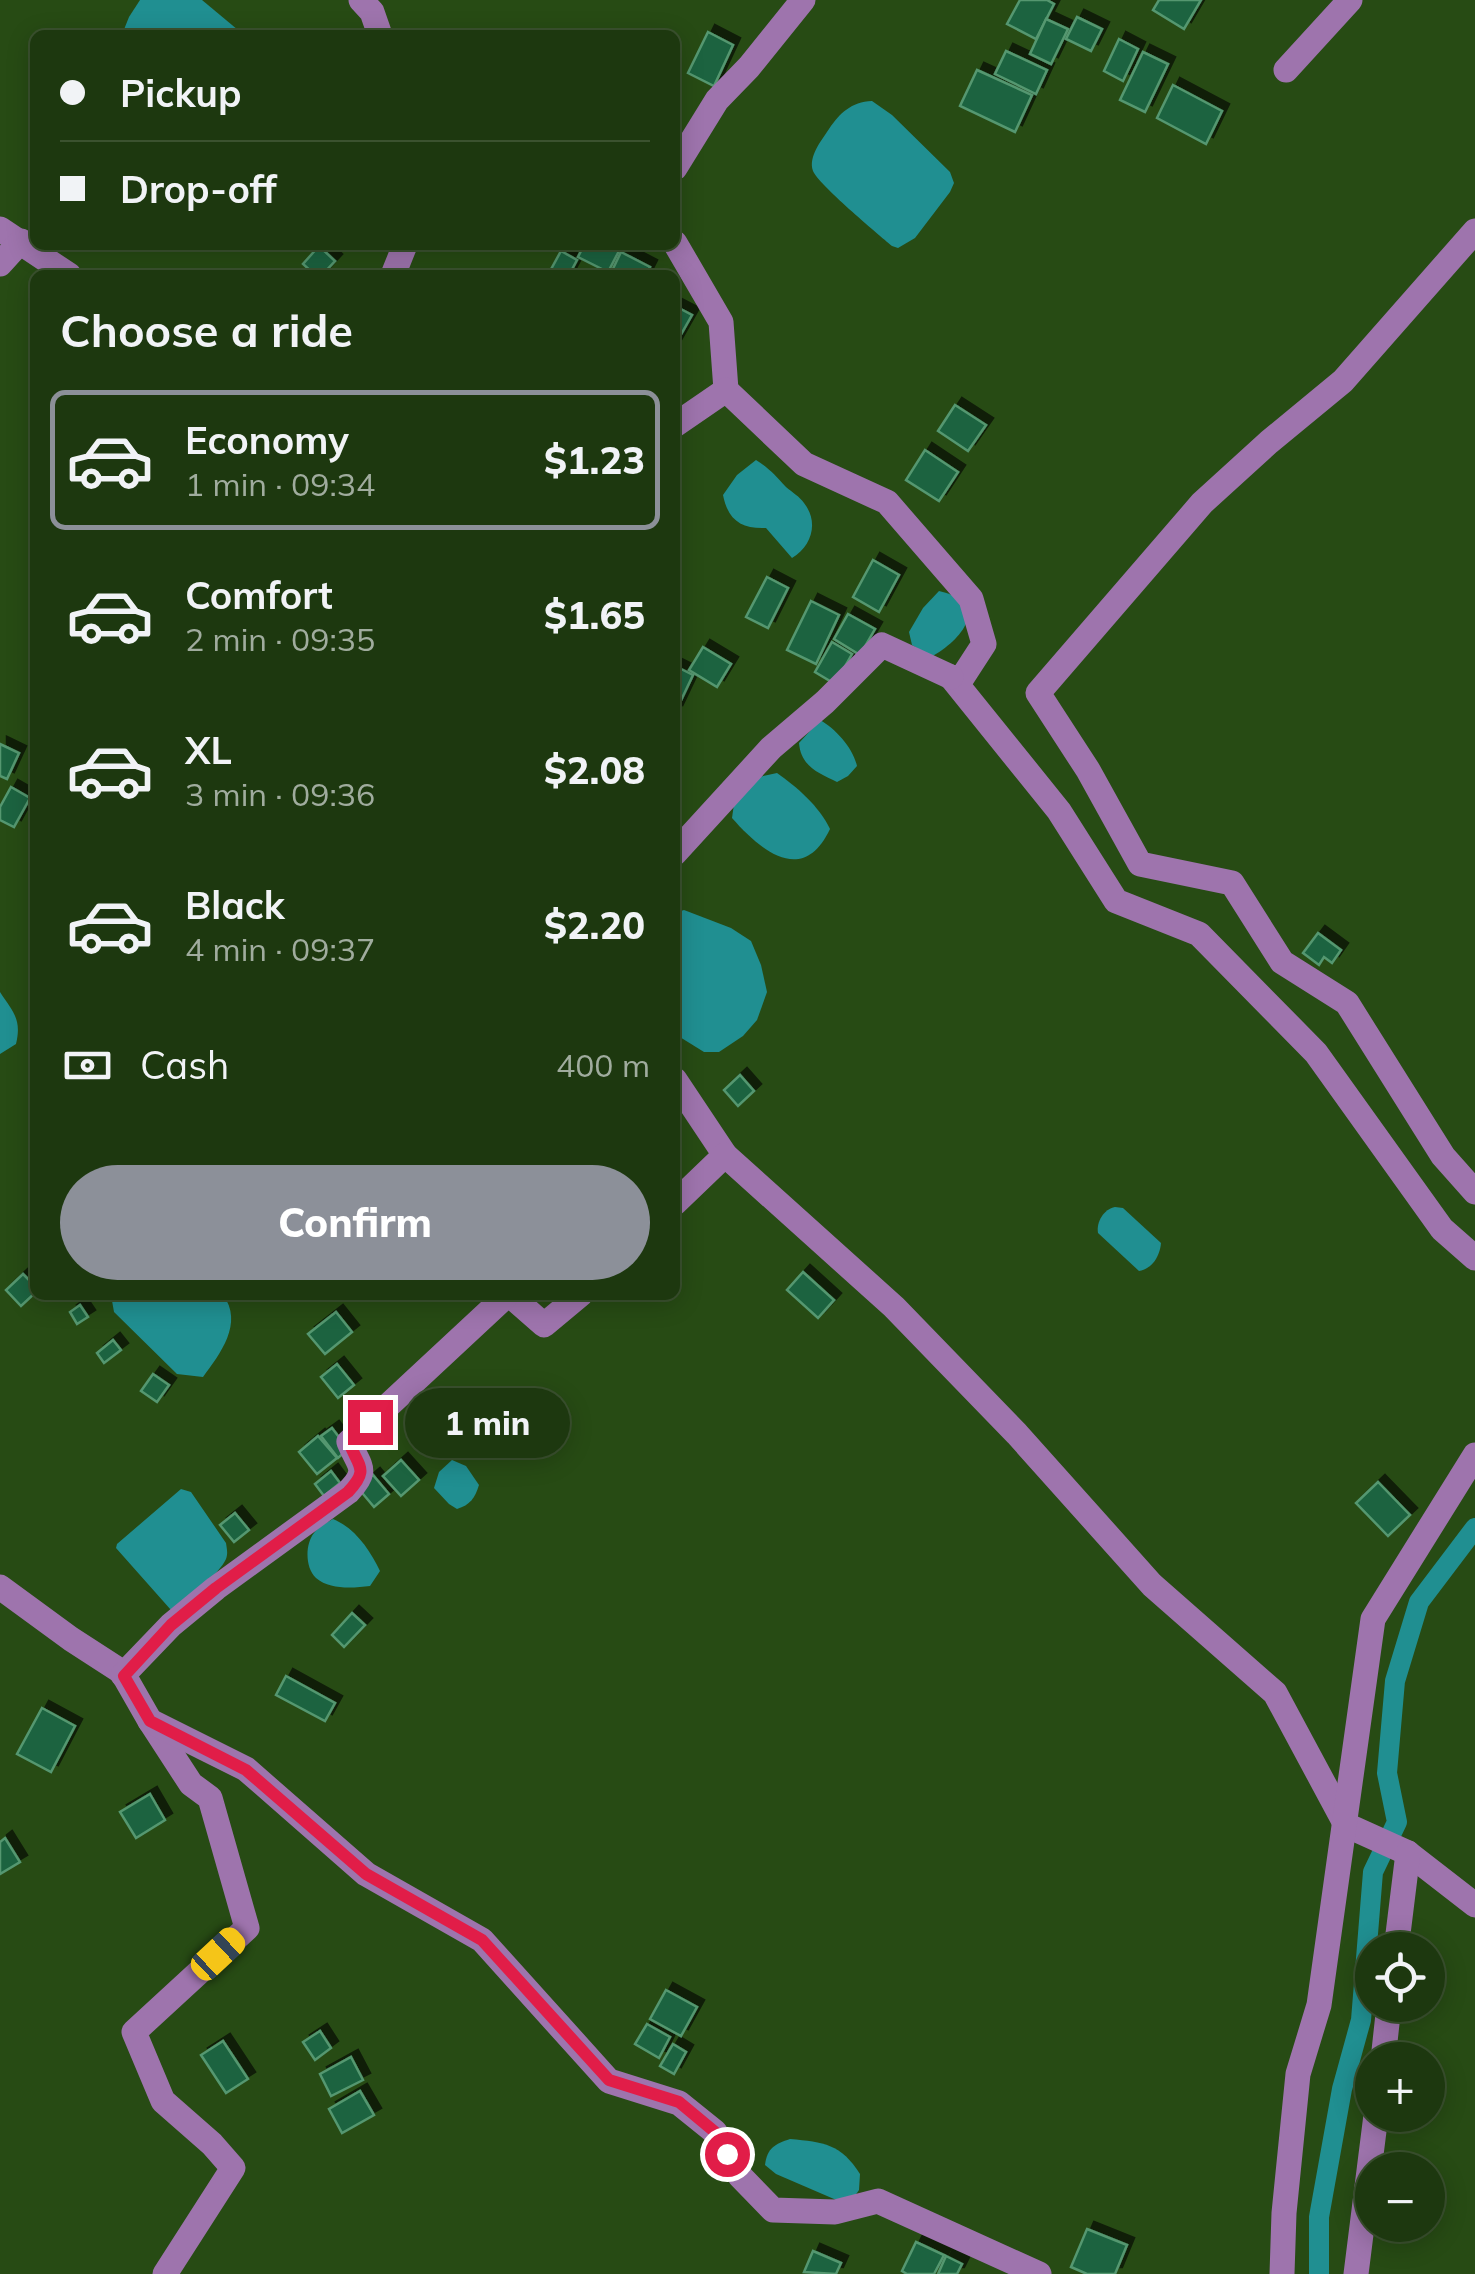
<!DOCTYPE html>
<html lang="en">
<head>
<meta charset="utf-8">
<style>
  body { margin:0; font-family:Mulish,sans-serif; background:#253f18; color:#f1f3f6; height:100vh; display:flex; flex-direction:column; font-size:38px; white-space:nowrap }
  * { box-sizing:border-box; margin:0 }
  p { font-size:32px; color:#a0ac9e }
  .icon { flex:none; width:55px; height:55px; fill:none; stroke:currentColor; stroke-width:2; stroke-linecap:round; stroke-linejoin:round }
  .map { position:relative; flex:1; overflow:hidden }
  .side { position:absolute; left:30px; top:270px; width:650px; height:1030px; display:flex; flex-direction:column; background:#1d380f; border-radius:15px; box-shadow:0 5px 25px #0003,0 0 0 2px #3b522f }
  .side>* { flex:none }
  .hud { position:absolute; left:30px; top:30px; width:650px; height:220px; border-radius:15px; box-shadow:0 5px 25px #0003,0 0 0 2px #3b522f; display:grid; align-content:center; height:220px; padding:0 30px; background:#1d380f }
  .controls { position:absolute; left:1355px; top:1932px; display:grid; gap:20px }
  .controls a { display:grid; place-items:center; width:90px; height:90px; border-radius:50%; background:#1d380f; box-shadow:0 5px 25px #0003,0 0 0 2px #3b522f; font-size:50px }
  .end { position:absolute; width:45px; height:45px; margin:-22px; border:12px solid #e11d48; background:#fff; box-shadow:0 0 0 5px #fff }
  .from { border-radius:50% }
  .bubble { position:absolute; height:70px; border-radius:35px; background:#1d380f; box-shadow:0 5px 25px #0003,0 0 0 2px #3b522f; font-size:32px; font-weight:800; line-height:70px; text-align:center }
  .car { position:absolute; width:30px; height:60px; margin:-30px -15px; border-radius:12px; box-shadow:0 0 8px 2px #0007; background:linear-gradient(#f5c518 24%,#345 0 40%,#f5c518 0 76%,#345 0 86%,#f5c518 0) }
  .hud b { display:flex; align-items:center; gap:35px; height:95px; font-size:38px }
  .hud b+b { border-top:2px solid #3b522f }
  .hud i { width:25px; height:25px; background:#f1f3f6 }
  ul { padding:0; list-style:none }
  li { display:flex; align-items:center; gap:30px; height:140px; margin:0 20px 15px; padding:0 10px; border:5px solid transparent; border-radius:15px }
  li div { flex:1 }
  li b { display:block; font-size:38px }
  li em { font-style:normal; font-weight:800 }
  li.active { border-color:#8c9099 }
  li>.icon { width:90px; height:90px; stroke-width:1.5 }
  h2 { padding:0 30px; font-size:45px; line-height:120px }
  .pay { display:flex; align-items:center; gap:25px; height:110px; padding:0 30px; font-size:38px }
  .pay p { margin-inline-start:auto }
  .button { display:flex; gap:20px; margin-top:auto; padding:20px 30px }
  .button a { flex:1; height:115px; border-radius:60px; background:#8c9099; color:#fff; font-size:40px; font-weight:800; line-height:115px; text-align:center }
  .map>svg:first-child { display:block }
</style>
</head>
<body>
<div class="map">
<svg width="1475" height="2274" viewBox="0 0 1475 2274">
  <defs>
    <filter id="shadow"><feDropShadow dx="7" dy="-7" stdDeviation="0" flood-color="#0009"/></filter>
  </defs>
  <rect width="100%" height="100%" fill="#274b14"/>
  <g fill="#208f91">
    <path d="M 140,0 L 202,0 L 244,35 L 126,35 L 123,32 L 129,17 Z"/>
    <path d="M 872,101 L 892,115 L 950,172 L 954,183 L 950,192 L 915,238 L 898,248 L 892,246 C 878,234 818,184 813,171 C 808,157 821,141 829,129 C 840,113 851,102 872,101 Z"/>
    <path d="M 756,460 C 769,468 776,476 786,487 C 792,492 800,497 804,503 C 819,522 812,546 792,558 L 766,528 C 741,529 728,520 723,495 L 737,475 Z"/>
    <path d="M 939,591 C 992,603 962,640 931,657 L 912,645 L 909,632 L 923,608 Z"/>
    <path d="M 820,720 C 836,729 853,748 857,766 L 848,776 L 837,782 C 819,773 801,767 799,743 Z"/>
    <path d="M 777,773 C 797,787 819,806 830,829 C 803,886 761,851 732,818 L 734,804 L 759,777 Z"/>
    <path d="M 684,910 L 731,928 L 751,941 L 761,965 L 767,992 L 757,1020 L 743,1036 L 719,1052 L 704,1052 L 675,1034 L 675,913 Z"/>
    <path d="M 0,992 C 13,1012 22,1019 16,1044 L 0,1054 Z"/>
    <path d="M 1115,1207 L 1123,1208 L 1161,1243 C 1160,1256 1152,1269 1139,1271 L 1098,1233 C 1096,1222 1104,1209 1115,1207 Z"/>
    <path d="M 111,1295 L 223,1295 C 244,1323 220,1354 203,1377 L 177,1374 L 114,1312 Z"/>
    <path d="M 452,1460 L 466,1466 L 479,1485 C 475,1498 470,1505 457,1509 L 449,1504 L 434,1488 L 439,1472 Z"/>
    <path d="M 181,1489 L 191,1492 L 226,1543 C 227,1550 228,1553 226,1559 C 220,1573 185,1603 171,1610 L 116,1548 L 117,1544 Z"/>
    <path d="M 333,1519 C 355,1528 370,1550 380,1571 L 370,1586 C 353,1588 330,1590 316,1578 C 305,1568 305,1544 314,1533 C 318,1527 326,1523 333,1519 Z"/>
    <path d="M 790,2139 C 824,2142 841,2144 860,2174 L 859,2190 L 852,2200 L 834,2199 L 776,2174 L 765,2165 C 767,2148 775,2144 790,2139 Z"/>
  </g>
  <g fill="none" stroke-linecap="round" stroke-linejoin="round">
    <path stroke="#208f91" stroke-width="20" d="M 1319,2274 L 1319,2217 L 1342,2089 L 1361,2020 L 1373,1872 L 1397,1822 L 1387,1773 L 1395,1681 L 1419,1602 L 1475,1528"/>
  </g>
  <g fill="#1b643f" stroke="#549770" stroke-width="2.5" filter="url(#shadow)">
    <path d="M 1020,0 L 1047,0 L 1054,4 L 1036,39 L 1007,24 Z"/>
    <path d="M 1159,0 L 1201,0 L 1184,29 L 1153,10 Z"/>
    <path d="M 1077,17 L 1102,29 L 1091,51 L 1066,39 Z"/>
    <path d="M 1046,19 L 1068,29 L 1051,64 L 1030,54 Z"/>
    <path d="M 708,32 L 733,45 L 714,86 L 688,73 Z"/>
    <path d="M 1119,39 L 1138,49 L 1123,81 L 1104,71 Z"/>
    <path d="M 1006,51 L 1047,70 L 1036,94 L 995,74 Z"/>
    <path d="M 1143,52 L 1168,64 L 1145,112 L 1120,100 Z"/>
    <path d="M 977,70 L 1032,95 L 1015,132 L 960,106 Z"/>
    <path d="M 1173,85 L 1222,111 L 1206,144 L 1157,118 Z"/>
    <path d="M 584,245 L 612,245 L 620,249 L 608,272 L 578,257 Z"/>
    <path d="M 319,246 L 335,261 L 322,275 L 315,275 L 303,264 Z"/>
    <path d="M 561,251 L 577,260 L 569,275 L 549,273 Z"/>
    <path d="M 621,252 L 650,267 L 646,275 L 610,275 Z"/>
    <path d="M 675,306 L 692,315 L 675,345 Z"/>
    <path d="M 955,405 L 986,425 L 968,451 L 938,431 Z"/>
    <path d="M 925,450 L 958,472 L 939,501 L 906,480 Z"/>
    <path d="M 873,560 L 899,575 L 879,612 L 853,597 Z"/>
    <path d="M 767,577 L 788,588 L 768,628 L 746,617 Z"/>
    <path d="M 811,601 L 839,615 L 816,664 L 787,650 Z"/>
    <path d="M 848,614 L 875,629 L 860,655 L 834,639 Z"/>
    <path d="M 832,642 L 852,654 L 835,684 L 815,672 Z"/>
    <path d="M 703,647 L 731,664 L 717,687 L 689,670 Z"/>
    <path d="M 675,666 L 693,675 L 675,713 Z"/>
    <path d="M 0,744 L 19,753 L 7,779 L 0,776 Z"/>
    <path d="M 11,787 L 30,798 L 14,827 L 0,820 L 0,807 Z"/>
    <path d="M 1318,933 L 1341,950 L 1332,963 L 1324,957 L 1319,965 L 1303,953 Z"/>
    <path d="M 740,1075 L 754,1091 L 738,1106 L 724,1090 Z"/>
    <path d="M 803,1272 L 834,1300 L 818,1318 L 787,1290 Z"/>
    <path d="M 23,1274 L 35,1286 L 35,1293 L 21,1306 L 6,1290 Z"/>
    <path d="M 80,1305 L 88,1317 L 77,1324 L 70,1312 Z"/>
    <path d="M 336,1312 L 352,1332 L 325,1354 L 308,1334 Z"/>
    <path d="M 113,1340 L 121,1350 L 104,1363 L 97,1353 Z"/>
    <path d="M 337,1364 L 354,1385 L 338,1398 L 321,1377 Z"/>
    <path d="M 153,1374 L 169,1385 L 157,1402 L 141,1391 Z"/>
    <path d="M 332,1428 L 348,1449 L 338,1458 L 321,1436 Z"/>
    <path d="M 318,1436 L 337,1458 L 317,1474 L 299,1452 Z"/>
    <path d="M 401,1460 L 419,1480 L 401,1496 L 383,1476 Z"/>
    <path d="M 331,1471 L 340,1483 L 324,1496 L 315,1484 Z"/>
    <path d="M 373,1475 L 389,1494 L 374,1507 L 358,1488 Z"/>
    <path d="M 1378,1482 L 1410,1515 L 1388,1536 L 1356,1503 Z"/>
    <path d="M 235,1513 L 249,1530 L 234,1542 L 220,1525 Z"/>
    <path d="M 352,1613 L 365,1625 L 344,1647 L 332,1635 Z"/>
    <path d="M 286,1676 L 335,1703 L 325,1721 L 276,1695 Z"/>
    <path d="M 42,1708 L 75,1726 L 51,1772 L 17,1754 Z"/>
    <path d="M 150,1794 L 165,1820 L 136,1838 L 120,1812 Z"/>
    <path d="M 5,1838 L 20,1862 L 0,1874 L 0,1842 Z"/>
    <path d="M 666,1990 L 697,2007 L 681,2036 L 650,2019 Z"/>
    <path d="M 647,2024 L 670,2037 L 659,2058 L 635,2044 Z"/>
    <path d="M 320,2031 L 331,2048 L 315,2060 L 303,2042 Z"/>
    <path d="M 223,2041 L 248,2079 L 226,2093 L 201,2055 Z"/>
    <path d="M 673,2044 L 686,2052 L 674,2074 L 660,2066 Z"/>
    <path d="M 351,2057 L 363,2080 L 331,2096 L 320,2074 Z"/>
    <path d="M 360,2091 L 374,2115 L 342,2133 L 329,2109 Z"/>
    <path d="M 1087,2229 L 1127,2245 L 1115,2274 L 1087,2274 L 1071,2267 Z"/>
    <path d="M 916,2242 L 944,2255 L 934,2274 L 907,2274 L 902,2271 Z"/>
    <path d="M 813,2251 L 841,2263 L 836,2274 L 804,2272 Z"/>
    <path d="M 946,2256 L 962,2264 L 957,2274 L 938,2274 Z"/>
  </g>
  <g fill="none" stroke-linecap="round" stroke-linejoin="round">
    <g stroke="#9e74ad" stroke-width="25">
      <path d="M 361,0 L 372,12 L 380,35"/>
      <path d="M 1286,70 L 1350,0"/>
      <path d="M 675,168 L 717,100 L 749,67 L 803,0"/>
      <path d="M 0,229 L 69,275"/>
      <path d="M 1475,231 L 1343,381 L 1269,442 L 1202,503 L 1038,693 L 1088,770 L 1140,864 L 1232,883 L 1282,962 L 1347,1003 L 1443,1156 L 1475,1192"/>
      <path d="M 675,243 L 721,322 L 726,390"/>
      <path d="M 0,264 L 21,241"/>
      <path d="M 393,275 L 405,245"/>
      <path d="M 675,425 L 726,390 L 804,464 L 887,502 L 971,599 L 984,644 L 960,681 L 951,677 L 1059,811 L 1116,901 L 1199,934 L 1316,1053 L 1442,1229 L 1475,1258"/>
      <path d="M 675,853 L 771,748 L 825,702 L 882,645 L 951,677"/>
      <path d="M 675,1080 L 725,1155 L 894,1307 L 1017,1434 L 1152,1585 L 1275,1693 L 1346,1825 L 1408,1853 L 1475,1905"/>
      <path d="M 675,1203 L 725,1155"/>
      <path d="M 510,1295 L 544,1325 L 580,1295"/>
      <path d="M 0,1587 L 71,1639 L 122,1672 L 150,1721 L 191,1784 L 210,1798 L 247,1928 L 134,2032 L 163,2101 L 212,2144 L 233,2168 L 165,2274"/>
      <path d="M 123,1675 L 171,1625 L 216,1588 L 348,1492 C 370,1469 359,1467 349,1442 L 507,1295"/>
      <path d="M 150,1721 L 246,1769 L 366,1874 L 482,1940 L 609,2081 L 679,2103 L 715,2132 L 740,2176 L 773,2210 L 835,2212 L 878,2201 L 1039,2274"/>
      <path d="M 1396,1950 L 1408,1853"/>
      <path d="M 1383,2060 L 1389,2005"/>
      <path d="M 1282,2274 L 1284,2213 L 1298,2074 L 1319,2005 L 1373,1619 L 1475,1455"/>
      <path d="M 1356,2274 L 1376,2115"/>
    </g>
  </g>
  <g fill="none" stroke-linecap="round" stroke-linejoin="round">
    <path stroke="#e11d48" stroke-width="12" d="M 370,1422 L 349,1442 C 358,1467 370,1469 348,1492 L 216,1588 L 171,1625 L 124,1676 L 150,1721 L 246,1770 L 366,1874 L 482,1940 L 609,2080 L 679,2102 L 715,2132 L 727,2154"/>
  </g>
</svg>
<div class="controls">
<a><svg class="icon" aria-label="locate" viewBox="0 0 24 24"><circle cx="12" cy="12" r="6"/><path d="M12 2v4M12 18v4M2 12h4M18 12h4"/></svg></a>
<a>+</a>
<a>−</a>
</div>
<i class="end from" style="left:727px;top:2154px"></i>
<i class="end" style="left:370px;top:1422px"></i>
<div class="bubble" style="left:405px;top:1388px;width:165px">1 min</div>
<i class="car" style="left:218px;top:1954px;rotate:47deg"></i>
<div class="hud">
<b><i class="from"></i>Pickup</b>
<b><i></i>Drop-off</b>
</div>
<section class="side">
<h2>Choose a ride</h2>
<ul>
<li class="active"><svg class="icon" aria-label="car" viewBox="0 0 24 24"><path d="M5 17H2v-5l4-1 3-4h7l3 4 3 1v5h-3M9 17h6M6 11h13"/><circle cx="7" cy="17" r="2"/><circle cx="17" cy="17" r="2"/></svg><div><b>Economy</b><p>1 min · 09:34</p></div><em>$1.23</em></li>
<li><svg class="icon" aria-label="car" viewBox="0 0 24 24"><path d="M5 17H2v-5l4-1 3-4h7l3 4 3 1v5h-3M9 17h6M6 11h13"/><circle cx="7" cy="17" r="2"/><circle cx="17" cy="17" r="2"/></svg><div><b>Comfort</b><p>2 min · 09:35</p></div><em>$1.65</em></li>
<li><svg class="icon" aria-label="car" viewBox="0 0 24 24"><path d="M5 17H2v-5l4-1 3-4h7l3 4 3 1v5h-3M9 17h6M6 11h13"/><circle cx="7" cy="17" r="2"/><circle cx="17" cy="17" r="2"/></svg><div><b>XL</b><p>3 min · 09:36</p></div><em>$2.08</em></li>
<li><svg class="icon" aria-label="car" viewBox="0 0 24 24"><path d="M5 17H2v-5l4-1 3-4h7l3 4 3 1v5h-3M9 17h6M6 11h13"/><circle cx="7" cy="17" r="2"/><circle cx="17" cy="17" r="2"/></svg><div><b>Black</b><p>4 min · 09:37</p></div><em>$2.20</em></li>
</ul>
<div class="pay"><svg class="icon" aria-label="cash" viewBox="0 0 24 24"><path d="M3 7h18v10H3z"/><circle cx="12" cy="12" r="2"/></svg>Cash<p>400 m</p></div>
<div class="button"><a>Confirm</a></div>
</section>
</div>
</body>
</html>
